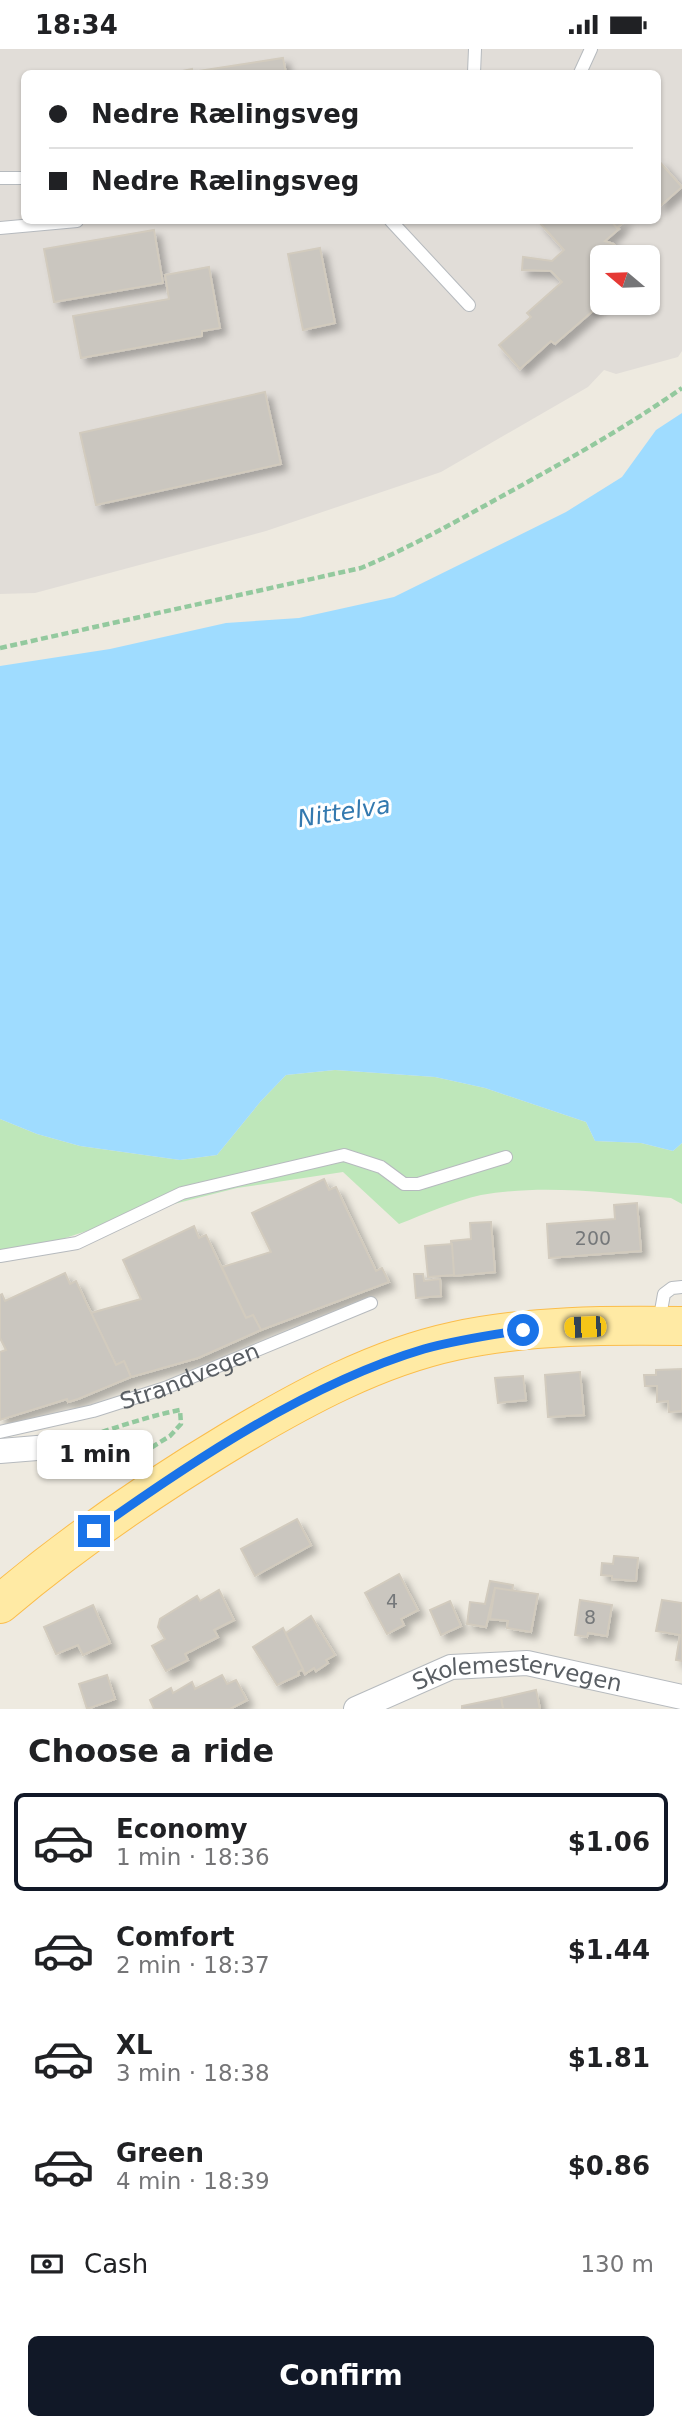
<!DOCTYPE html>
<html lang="en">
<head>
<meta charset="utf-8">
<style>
  body { margin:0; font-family:"DejaVu Sans",sans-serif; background:#f6f6f6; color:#202124; height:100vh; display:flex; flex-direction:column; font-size:26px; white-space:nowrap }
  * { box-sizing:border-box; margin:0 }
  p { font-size:23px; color:#757577 }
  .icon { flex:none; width:38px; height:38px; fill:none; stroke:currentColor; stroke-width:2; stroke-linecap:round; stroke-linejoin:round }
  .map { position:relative; height:1660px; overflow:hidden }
  .details { display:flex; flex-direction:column; background:#fff; flex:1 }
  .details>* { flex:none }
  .hud { position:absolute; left:21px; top:21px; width:640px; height:154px; border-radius:10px; box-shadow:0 2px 5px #0004; display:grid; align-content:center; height:154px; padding:0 28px; background:#fff }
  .needle { width:46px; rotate:289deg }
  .fabs { position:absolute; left:590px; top:196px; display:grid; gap:14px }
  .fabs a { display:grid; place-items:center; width:70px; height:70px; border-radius:10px; background:#fff; box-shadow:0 2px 5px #0004; font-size:35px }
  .end { position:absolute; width:32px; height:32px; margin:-16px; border:9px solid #1a73e8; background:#fff; box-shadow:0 0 0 4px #fff }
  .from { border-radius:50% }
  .bubble { position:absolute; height:49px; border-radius:10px; background:#fff; box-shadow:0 2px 5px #0004; font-size:23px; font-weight:600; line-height:49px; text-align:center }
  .car { position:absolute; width:21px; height:42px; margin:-21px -10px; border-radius:9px; box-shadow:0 0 5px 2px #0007; background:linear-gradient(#f5c518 24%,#345 0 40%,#f5c518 0 76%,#345 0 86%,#f5c518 0) }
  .hud b { display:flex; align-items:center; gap:24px; height:66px; font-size:26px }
  .hud b+b { border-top:2px solid #e0e0e0 }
  .hud i { width:18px; height:18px; background:#202124 }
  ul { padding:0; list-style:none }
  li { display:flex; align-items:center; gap:21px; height:98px; margin:0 14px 10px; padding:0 14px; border:4px solid transparent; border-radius:10px }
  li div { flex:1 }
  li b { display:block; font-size:26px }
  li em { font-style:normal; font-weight:600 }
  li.selected { border-color:#111827 }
  li>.icon { width:63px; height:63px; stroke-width:1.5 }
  h2 { padding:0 28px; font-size:32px; line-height:84px }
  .pay { display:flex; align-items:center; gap:18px; height:77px; padding:0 28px; font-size:26px }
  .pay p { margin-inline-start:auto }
  .primary-button { display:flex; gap:14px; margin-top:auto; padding:14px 28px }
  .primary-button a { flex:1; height:80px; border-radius:10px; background:#111827; color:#fff; font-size:28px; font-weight:600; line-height:80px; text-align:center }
  .status { display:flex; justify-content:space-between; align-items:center; height:49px; padding:0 35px; background:#fff; direction:ltr }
  .status svg { height:19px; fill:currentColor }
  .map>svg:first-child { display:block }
</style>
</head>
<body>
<div class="status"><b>18:34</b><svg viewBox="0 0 49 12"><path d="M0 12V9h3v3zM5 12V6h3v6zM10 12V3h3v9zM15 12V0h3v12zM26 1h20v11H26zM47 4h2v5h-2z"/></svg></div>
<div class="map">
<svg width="682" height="1660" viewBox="0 0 682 1660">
  <defs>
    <filter id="shadow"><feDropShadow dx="6" dy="6" stdDeviation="3.5" flood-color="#0004"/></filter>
  </defs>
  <rect width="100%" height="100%" fill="#eeeae0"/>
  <path fill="#e1ddd8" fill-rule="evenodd" d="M 0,0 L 682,0 L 682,302 L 678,308 L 616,325 L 604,321 L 588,338 L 441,423 L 266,482 L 35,544 L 0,545 ZM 24,24 L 658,24 L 658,172 L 24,172 ZM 602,208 L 648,208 L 648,254 L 602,254 Z"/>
  <path fill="#bee7ba" d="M 335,1021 L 435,1028 L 485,1039 L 586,1073 L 595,1092 L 641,1094 L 673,1102 L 682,1094 L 682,1155 L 671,1149 C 609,1144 543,1135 481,1146 C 454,1152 425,1165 399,1175 L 343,1123 L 237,1139 L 154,1160 L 50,1194 L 0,1202 L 0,1070 L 37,1085 L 80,1097 L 180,1111 L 217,1106 L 261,1052 L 286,1026 Z"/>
  <path fill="#9fdcff" d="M 682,364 L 682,1094 L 673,1102 L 641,1094 L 595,1092 L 586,1073 L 485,1039 L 435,1028 L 335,1021 L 286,1026 L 261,1052 L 217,1106 L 180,1111 L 80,1097 L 37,1085 L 0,1070 L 0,617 L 110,600 L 226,574 L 299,569 L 394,548 L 566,463 L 622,428 L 656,381 Z"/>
  <g fill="#cac6bf" stroke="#d2cbbe" stroke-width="2" filter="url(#shadow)">
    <path d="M 283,9 L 286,24 L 177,24 L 177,23 L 192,20 L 192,23 Z"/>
    <path d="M 658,111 L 682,138 L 658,159 Z"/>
    <path d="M 538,172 L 611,172 L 619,180 L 605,192 L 614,195 L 625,208 L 602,208 L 602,254 L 555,295 L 551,292 L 520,320 L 499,296 L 531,268 L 527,264 L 562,233 L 551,222 L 522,221 L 523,208 L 552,212 L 564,201 Z"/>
    <path d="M 611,172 L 625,172 L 617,179 Z"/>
    <path d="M 154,181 L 163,234 L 54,253 L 44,200 Z"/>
    <path d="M 320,199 L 335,274 L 303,281 L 288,205 Z"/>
    <path d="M 209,218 L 220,279 L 202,282 L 202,287 L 81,309 L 73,267 L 169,250 L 165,226 Z"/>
    <path d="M 265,343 L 281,415 L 96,456 L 80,384 Z"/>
    <path d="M 324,1130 L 329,1141 L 336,1138 L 376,1222 L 382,1219 L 389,1233 L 261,1281 L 253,1266 L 246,1269 L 222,1218 L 271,1203 L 252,1164 Z"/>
    <path d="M 637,1154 L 641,1202 L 549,1209 L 547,1175 L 615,1170 L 614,1156 Z"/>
    <path d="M 491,1173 L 495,1223 L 454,1227 L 451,1192 L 471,1190 L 470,1174 Z"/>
    <path d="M 194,1177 L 199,1189 L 206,1186 L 246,1269 L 253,1266 L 261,1281 L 198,1309 L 131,1328 L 124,1312 L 116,1316 L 91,1264 L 141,1250 L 123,1211 Z"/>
    <path d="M 452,1195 L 454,1226 L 428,1228 L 425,1197 Z"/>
    <path d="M 65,1224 L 70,1235 L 76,1232 L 116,1316 L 124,1312 L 131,1328 L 78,1350 L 68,1353 L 67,1350 L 0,1371 L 0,1303 L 6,1301 L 0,1289 L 0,1246 L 2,1245 L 5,1252 Z"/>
    <path d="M 414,1225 L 423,1225 L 424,1232 L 440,1230 L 441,1247 L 416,1249 Z"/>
    <path d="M 682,1320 L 682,1362 L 669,1363 L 668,1352 L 657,1353 L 657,1337 L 645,1337 L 644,1326 L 656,1326 L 656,1321 Z"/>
    <path d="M 580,1323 L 584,1366 L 548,1368 L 545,1326 Z"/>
    <path d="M 523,1327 L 526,1351 L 498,1354 L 495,1329 Z"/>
    <path d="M 297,1470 L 311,1496 L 255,1527 L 241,1500 Z"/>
    <path d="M 614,1507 L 638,1509 L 636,1532 L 612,1530 L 612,1527 L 601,1526 L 602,1514 L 613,1515 Z"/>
    <path d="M 399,1525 L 418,1561 L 401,1570 L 404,1576 L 387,1585 L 365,1544 Z"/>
    <path d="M 490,1532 L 513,1536 L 512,1543 L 495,1539 L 486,1578 L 467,1575 L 470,1553 L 485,1555 Z"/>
    <path d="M 495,1539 L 538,1545 L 531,1583 L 507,1579 L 508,1572 L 490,1570 Z"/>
    <path d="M 219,1541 L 234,1571 L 214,1581 L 218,1588 L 185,1605 L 188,1611 L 166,1622 L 152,1597 L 165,1590 L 158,1578 L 160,1570 L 197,1547 L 200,1552 Z"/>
    <path d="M 580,1551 L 612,1556 L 607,1587 L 588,1584 L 587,1588 L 575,1586 Z"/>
    <path d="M 662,1551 L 682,1554 L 682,1612 L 676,1611 L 680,1586 L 656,1582 Z"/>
    <path d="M 450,1552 L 461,1577 L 441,1586 L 430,1561 Z"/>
    <path d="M 93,1556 L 110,1594 L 83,1606 L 78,1596 L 56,1605 L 44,1578 Z"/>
    <path d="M 311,1567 L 335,1606 L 326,1611 L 328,1614 L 316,1622 L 314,1619 L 305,1625 L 285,1587 L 286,1584 Z"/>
    <path d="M 283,1579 L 303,1620 L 298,1623 L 299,1626 L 277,1636 L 253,1598 Z"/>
    <path d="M 107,1626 L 115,1650 L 87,1660 L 79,1635 Z"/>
    <path d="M 222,1626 L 227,1635 L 236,1631 L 247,1651 L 230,1660 L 154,1660 L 150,1651 L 171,1639 L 173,1644 L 192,1633 L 195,1640 Z"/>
    <path d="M 536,1641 L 540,1660 L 503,1660 L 501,1649 Z"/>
    <path d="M 501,1649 L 503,1660 L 462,1660 L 462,1657 Z"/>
  </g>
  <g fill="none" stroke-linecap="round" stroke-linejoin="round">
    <defs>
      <g id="lane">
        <path d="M 474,24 L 475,0"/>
        <path d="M 580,24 L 591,0"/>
        <path d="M 0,129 L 24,129"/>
        <path d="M 391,172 L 469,256"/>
        <path d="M 0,179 L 77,172"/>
        <path d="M 0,1207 L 77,1194 L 182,1144 L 344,1106 L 381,1118 L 404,1135 L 418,1135 L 506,1108"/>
        <path d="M 659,1273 L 664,1245 L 672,1239 L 682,1238"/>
        <path id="s1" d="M 0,1383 L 93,1362 L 165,1339 L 371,1254"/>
      </g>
      <g id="street">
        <path d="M 0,1402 L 49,1398"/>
        <path id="s2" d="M 356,1660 L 451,1618 L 527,1614 L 682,1648"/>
      </g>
      <path id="primary" d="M 0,1555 C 73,1493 152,1439 234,1390 C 303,1349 376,1309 455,1292 C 530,1276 606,1276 682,1277"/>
    </defs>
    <use href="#lane" stroke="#b6babe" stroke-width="14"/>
    <use href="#street" stroke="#b6babe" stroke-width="26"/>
    <use href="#primary" stroke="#fbbd4b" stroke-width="40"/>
    <g stroke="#93c99e" stroke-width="4.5" stroke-dasharray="7 3.5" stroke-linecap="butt">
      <path d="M 0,599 L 361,519 C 411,498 457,472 504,446 C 564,413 625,379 682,339"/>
      <path d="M 72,1392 C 108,1382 143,1368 180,1361 L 181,1375 L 170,1387 L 120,1418 L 120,1425"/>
    </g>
    <use href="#lane" stroke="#fff" stroke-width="12"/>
    <use href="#street" stroke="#fff" stroke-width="24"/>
    <use href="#primary" stroke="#ffeaa4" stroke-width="38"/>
  </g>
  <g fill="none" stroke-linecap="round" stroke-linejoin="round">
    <path stroke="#1a73e8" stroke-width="9" d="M 94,1482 C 191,1413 309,1334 424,1300 C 456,1291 490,1286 523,1281"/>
  </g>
  <g text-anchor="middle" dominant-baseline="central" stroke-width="6" stroke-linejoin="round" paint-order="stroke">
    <g font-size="19" fill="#75787a">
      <text x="593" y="1189">200</text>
      <text x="392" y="1552">4</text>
      <text x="590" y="1568">8</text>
    </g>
    <g font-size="23" fill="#595e63" stroke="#fff">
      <text stroke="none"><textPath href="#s1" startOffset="198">Strandvegen</textPath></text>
      <text stroke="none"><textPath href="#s2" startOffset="170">Skolemestervegen</textPath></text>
    </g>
    <g font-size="24" font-style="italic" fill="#3379af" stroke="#fff">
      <text transform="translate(344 763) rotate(-9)">Nittelva</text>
    </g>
  </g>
</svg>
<div class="fabs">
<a><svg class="needle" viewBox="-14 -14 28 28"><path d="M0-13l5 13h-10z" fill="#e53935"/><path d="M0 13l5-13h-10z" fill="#757577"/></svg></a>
</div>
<i class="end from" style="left:523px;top:1281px"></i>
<i class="end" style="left:94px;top:1482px"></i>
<div class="bubble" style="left:37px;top:1381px;width:116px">1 min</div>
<i class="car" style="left:585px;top:1278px;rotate:268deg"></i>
<div class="hud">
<b><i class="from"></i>Nedre Rælingsveg</b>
<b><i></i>Nedre Rælingsveg</b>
</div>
</div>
<section class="details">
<h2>Choose a ride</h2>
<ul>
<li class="selected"><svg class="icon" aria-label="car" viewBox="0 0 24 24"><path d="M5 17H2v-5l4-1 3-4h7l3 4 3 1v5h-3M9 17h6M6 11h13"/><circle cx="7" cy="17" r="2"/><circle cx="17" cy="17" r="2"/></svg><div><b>Economy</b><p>1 min · 18:36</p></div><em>$1.06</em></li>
<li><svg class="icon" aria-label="car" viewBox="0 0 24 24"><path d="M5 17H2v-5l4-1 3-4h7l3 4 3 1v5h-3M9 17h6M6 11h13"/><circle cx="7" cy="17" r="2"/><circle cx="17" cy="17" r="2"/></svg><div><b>Comfort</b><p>2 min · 18:37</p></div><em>$1.44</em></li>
<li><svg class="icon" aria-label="car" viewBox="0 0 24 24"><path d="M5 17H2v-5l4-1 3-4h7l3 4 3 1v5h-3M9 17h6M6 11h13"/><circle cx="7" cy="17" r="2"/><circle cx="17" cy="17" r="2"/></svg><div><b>XL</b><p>3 min · 18:38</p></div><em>$1.81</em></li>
<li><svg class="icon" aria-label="car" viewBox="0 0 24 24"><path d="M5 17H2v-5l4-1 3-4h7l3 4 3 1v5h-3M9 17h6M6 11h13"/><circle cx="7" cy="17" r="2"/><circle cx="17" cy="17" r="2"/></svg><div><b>Green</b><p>4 min · 18:39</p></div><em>$0.86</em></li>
</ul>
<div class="pay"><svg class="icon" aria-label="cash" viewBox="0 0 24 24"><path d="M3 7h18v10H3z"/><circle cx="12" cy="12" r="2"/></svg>Cash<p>130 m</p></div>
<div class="primary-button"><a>Confirm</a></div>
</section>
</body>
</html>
